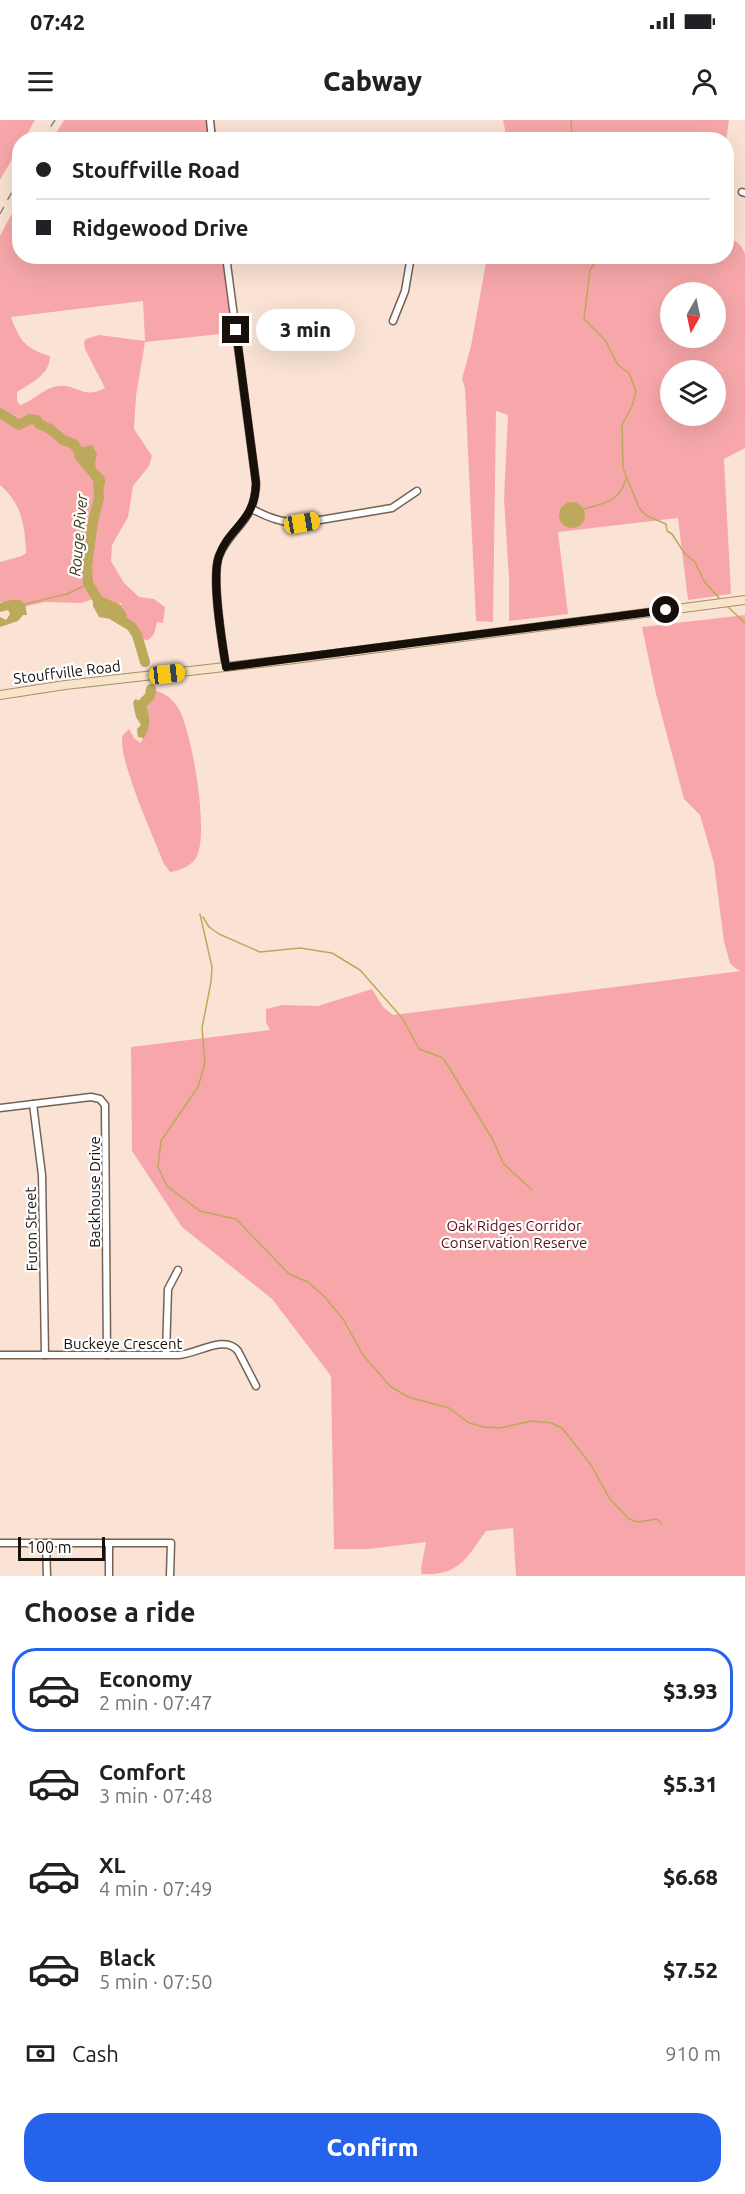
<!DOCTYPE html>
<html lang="en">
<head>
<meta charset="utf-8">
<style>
  body { margin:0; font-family:Ubuntu,sans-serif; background:#f2f2f2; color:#202124; height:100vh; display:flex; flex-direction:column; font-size:22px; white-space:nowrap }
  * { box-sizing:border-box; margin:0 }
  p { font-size:20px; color:#757577 }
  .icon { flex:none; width:33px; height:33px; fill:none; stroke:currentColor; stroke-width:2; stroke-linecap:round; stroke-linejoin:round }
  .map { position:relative; height:1456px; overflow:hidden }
  .panel { display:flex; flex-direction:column; background:#fff; flex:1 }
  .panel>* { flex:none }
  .hud { position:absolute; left:12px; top:12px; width:722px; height:132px; border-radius:24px; box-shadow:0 6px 24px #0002; display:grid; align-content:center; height:132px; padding:0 24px; background:#fff }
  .needle { width:39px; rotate:189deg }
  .controls { position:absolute; left:660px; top:162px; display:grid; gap:12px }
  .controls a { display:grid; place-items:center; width:66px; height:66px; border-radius:50%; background:#fff; box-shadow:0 6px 24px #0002; font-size:30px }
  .scale { position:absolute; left:18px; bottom:15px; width:87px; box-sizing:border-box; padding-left:6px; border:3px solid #160f0a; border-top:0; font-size:16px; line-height:21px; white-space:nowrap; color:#160f0a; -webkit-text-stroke:4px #fff; paint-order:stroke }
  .end { position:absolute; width:27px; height:27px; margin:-14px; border:8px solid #160f0a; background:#fff; box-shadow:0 0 0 3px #fff }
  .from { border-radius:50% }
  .bubble { position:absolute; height:42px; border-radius:21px; background:#fff; box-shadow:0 6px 24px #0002; font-size:20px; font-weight:800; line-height:42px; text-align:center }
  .car { position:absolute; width:18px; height:36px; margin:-18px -9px; border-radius:8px; box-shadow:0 0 4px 2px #0007; background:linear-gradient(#f5c518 24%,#345 0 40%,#f5c518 0 76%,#345 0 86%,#f5c518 0) }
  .hud b { display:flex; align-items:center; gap:21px; height:57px; font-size:22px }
  .hud b+b { border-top:2px solid #e0e0e0 }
  .hud i { width:15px; height:15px; background:#202124 }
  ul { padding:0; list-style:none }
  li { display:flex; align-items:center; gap:18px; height:84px; margin:0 12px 9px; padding:0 12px; border:3px solid transparent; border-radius:24px }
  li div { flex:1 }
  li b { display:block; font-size:22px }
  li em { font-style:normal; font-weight:800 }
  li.selected { border-color:#2563eb }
  li>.icon { width:54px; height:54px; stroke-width:1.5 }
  h2 { padding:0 24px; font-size:27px; line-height:72px }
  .pay { display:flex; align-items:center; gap:15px; height:66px; padding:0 24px; font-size:22px }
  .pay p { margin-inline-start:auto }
  .cta { display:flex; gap:12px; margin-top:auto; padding:12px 24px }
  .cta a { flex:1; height:69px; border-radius:24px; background:#2563eb; color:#fff; font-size:24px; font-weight:800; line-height:69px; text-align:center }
  .status { display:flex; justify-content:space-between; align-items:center; height:42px; padding:0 30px; background:#fff; direction:ltr }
  .status svg { height:16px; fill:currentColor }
  header { display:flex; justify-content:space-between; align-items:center; height:78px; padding:0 24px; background:#fff; font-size:27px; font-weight:800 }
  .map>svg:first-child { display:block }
</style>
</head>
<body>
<div class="status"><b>07:42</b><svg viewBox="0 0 49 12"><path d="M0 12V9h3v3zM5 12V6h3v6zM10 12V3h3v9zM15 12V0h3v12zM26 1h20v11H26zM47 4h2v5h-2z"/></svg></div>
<header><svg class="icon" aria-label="menu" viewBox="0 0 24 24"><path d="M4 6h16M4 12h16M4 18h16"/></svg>Cabway<svg class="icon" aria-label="person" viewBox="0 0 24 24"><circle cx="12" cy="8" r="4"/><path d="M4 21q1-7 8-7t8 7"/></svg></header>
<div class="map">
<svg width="745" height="1456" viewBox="0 0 745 1456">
  <rect width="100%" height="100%" fill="#fae3d4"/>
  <g fill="#f7a7a9" fill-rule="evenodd">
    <path d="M 0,0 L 35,0 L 24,19 L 20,20 L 19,27 L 0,60 Z"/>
    <path d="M 64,0 L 214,0 L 217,19 L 52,20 Z"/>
    <path d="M 503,0 L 729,0 L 726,21 L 507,19 Z"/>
    <path d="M 19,80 L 20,136 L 230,137 L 239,212 L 145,222 L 136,276 L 134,309 L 152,336 L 149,346 L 133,366 L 128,397 L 112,425 L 111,441 L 124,463 L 139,477 L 154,479 L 165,487 L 163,503 L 157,502 L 154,514 L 148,520 L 139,519 L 129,504 L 121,483 L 111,485 L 99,477 L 81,483 L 45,482 L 23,487 L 23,482 L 0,482 L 0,442 L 22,436 L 26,433 C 25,406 22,384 0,365 L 0,116 ZM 143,181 L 145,221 L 99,215 L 86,219 L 84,222 L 85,229 L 105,268 C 84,280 76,264 59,266 C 44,267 34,281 20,285 L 17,281 L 17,272 C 31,263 50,255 50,236 C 26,229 19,220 11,197 Z"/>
    <path d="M 726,113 L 741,126 L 745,134 L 745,328 L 724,339 L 731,474 L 688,480 L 678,398 L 558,412 L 568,494 L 509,501 L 509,459 L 504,379 L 508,295 L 496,291 L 493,502 L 476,501 L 465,268 L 462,259 L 471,226 L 487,137 L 726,136 ZM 670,172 L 716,172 L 716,218 L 670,218 ZM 670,250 L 716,250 L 716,296 L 670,296 Z"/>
    <path d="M 745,495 L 745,1456 L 516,1456 L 513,1408 L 486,1411 C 467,1437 460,1456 422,1454 L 421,1448 L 426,1422 L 368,1429 L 334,1429 L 331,1256 L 272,1179 L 182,1107 L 132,1031 L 131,927 L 270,910 L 266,902 L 266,889 L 283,885 L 318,886 L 372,869 L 383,887 L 393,895 L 741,851 L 735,848 L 730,843 L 724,822 L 714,743 L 700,695 L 684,679 L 656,574 L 642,507 Z"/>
    <path d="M 154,570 C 165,573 173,579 179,589 C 192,614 209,710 197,736 C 193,745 180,751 170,752 L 164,744 C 156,723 115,633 123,615 C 123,615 129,609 129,609 L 134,618 L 140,623 C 150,609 151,594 144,578 Z"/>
  </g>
  <g fill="#bca95c">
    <path d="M 92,325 L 97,334 C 90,358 107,347 105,365 L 99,368 L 74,337 L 76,329 Z"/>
    <circle cx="572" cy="395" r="13"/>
    <path d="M 98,475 L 121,485 L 127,495 L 125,505 L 120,505 L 111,499 L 99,497 L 93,486 L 93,481 Z"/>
    <path d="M 11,480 L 20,480 L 25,484 L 27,495 L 23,495 L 18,501 L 0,507 L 0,497 L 6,500 L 10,494 L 8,490 L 0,492 L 0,483 Z"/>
    <path d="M 135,579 L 144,582 C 151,592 151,608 144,618 L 138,617 L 137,609 L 141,605 L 136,597 L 133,583 Z"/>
  </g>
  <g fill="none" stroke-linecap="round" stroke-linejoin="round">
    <g stroke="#bca95c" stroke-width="1.5">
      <path d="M 571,0 L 572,16 L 575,20"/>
      <path d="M 600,136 L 590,150 L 584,199 L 605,220 L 618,245 L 629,253 L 636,271 L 632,286 L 622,305 L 623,348 L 639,388 L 647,396 L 666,404 L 667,411 L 672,414 L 685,434 L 695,442 L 704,461 L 719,478"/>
      <path d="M 584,389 C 605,383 619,382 626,359"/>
      <path d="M 25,484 L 67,474 L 88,464"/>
      <path d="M 728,487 L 745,503"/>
      <path d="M 200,794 L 212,847 L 211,862 L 202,908 L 205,943 L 198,967 L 161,1021 L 158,1047 L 167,1066 L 200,1091 L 236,1099 L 289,1154 L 308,1162 L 324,1176 L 343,1199 L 363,1235 L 390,1266 L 408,1277 L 449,1288 L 469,1303 L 484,1307 L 500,1308 L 532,1301 L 552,1303 L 563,1309 L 591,1345 L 610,1379 L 629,1399 L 638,1402 L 657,1399 L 661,1403"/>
      <path d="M 203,797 L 209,807 L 219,814 L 260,832 L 300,828 L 332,833 L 360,850 L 403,899 L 419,929 L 441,937 L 445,941 L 493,1020 L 503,1043 L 532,1070"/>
    </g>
    <g stroke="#bca95c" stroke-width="10">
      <path d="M 0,293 L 19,305 L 30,299 L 37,300 L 39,304 L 50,309 L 63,320 L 74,324 L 83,338"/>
      <path d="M 96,356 L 98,359 L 99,378 L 93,401 L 87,446 L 88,463 L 102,487"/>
      <path d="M 114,496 L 131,506 L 137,515 L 145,542"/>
      <path d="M 144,582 L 150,576 L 151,569"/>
    </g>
    <defs>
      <g id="minor">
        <path d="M 210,0 L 212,20"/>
        <path d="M 742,72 L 745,73"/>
        <path d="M 393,201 L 405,171 L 411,136"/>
        <path d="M 252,389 C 269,398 283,403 302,403 L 392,388 L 417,371"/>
        <path d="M 226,547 C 222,522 211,457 219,436 C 231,406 255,403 256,363 L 226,136"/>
        <path d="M 33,984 L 42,1055 L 45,1235"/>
        <path d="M 0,988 L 91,977 L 100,979 L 105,985 L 107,1235"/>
        <path d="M 166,1234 L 168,1169 L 178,1150"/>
        <path d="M 0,1235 L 179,1235 C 197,1234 225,1214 238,1231 L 256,1266"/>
        <path d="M 0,1423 L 171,1423 L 170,1456"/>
        <path d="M 46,1423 L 47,1456"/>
        <path d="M 109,1456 L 109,1423"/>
      </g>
      <path id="major" d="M 0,575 L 65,565 L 295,539 L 745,480"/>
    </defs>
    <use href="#minor" stroke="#756254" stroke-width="9"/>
    <use href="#major" stroke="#a68e6d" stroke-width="10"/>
    <use href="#minor" stroke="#fff" stroke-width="6"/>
    <use href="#major" stroke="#f8e4c8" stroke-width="8"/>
    <g stroke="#918177" stroke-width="1.5" stroke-dasharray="8 8" stroke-linecap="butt">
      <path d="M 42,20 L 55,0"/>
      <path d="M 0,94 L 20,57"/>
    </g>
  </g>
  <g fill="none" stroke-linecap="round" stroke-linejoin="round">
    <path stroke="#160f0a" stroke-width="8" d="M 236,210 L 256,363 C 255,403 230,405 219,436 C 211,457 222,522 226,547 L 666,490"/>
  </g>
  <g text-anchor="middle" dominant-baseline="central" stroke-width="4.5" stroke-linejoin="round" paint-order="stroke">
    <g font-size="15" fill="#160f0a" stroke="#fff">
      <text transform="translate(67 552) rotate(-7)">Stouffville Road</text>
      <text transform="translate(94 1072) rotate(-90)">Backhouse Drive</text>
      <text transform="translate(31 1109) rotate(-91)">Furon Street</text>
      <text x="123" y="1223">Buckeye Crescent</text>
    </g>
    <g font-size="15" fill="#5a111c" stroke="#fff">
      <text x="514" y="1105">Oak Ridges Corridor<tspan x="514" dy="17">Conservation Reserve</tspan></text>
    </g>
    <g font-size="16" font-style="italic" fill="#423a18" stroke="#fff">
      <text transform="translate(78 415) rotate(-85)">Rouge River</text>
    </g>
  </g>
</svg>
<div class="controls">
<a><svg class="needle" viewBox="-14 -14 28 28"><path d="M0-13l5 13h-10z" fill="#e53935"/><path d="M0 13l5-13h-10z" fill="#757577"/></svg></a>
<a><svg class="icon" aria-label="layers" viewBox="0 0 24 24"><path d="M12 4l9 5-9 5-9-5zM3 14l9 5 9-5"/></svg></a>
</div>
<div class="scale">100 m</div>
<i class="end from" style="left:666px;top:490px"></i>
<i class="end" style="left:236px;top:210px"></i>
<div class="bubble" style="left:256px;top:189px;width:99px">3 min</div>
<i class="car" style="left:302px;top:403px;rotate:80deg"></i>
<i class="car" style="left:167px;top:554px;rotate:83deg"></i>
<div class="hud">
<b><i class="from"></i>Stouffville Road</b>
<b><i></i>Ridgewood Drive</b>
</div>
</div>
<section class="panel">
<h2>Choose a ride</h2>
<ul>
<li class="selected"><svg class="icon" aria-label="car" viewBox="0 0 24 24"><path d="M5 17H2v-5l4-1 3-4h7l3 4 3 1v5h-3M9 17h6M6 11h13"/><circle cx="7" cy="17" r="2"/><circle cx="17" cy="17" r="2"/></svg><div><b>Economy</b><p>2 min · 07:47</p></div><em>$3.93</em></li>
<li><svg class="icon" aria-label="car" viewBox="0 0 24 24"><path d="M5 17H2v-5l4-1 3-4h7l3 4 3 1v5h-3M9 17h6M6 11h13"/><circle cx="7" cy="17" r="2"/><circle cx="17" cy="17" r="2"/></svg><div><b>Comfort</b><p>3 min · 07:48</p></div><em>$5.31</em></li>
<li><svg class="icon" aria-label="car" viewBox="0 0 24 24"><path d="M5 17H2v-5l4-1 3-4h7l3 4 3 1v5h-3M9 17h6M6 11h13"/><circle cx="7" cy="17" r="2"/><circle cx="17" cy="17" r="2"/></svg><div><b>XL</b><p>4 min · 07:49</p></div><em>$6.68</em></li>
<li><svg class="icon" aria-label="car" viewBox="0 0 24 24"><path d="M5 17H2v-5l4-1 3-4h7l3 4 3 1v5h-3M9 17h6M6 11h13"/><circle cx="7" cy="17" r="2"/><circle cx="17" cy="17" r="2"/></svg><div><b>Black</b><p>5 min · 07:50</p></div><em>$7.52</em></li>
</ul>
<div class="pay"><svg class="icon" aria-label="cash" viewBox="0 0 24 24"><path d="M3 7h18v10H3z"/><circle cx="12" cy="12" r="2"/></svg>Cash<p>910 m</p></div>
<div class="cta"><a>Confirm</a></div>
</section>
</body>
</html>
